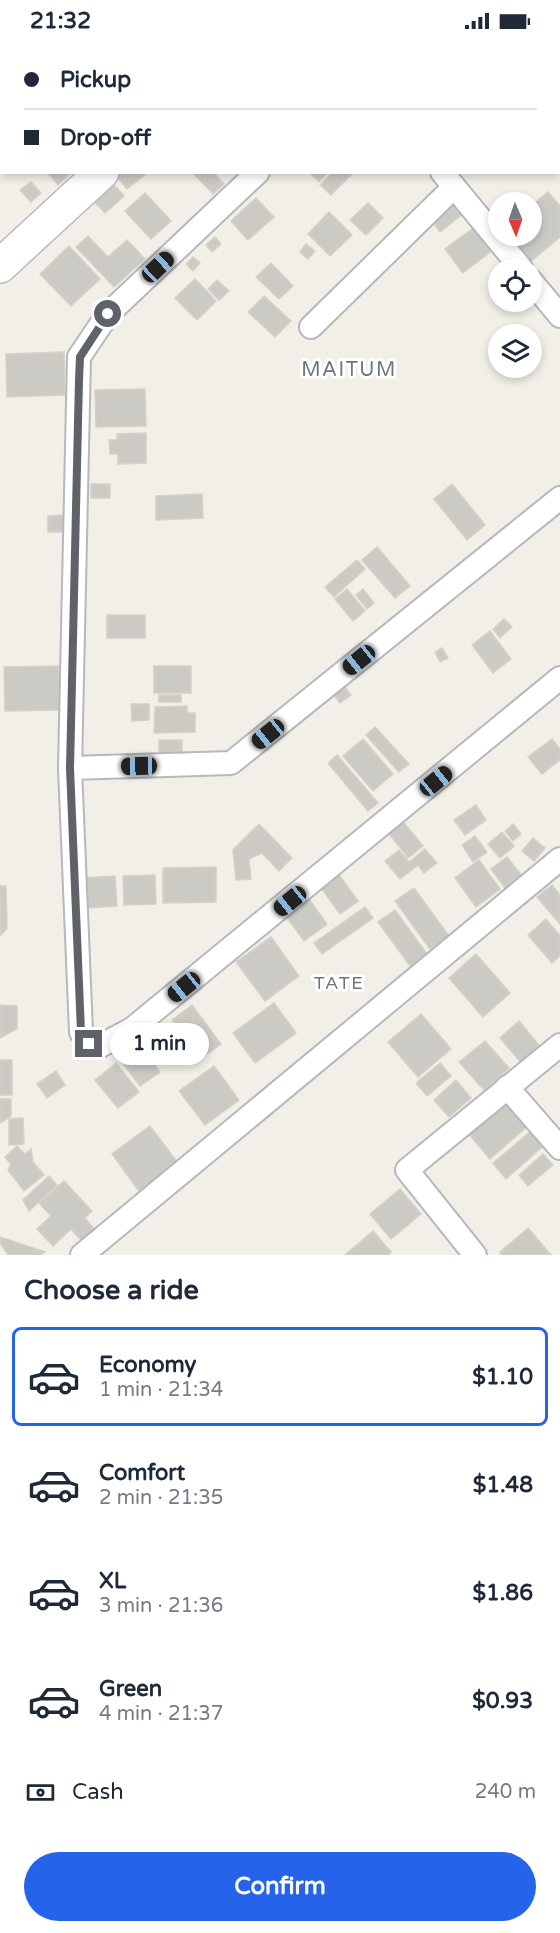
<!DOCTYPE html>
<html lang="en">
<head>
<meta charset="utf-8">
<style>
  body { margin:0; font-family:"Varela Round",sans-serif; background:#f6f6f7; color:#1f2937; height:100vh; display:flex; flex-direction:column; font-size:22px; white-space:nowrap }
  * { box-sizing:border-box; margin:0 }
  p { font-size:20px; color:#747a83 }
  .icon { flex:none; width:33px; height:33px; fill:none; stroke:currentColor; stroke-width:2; stroke-linecap:round; stroke-linejoin:round }
  .map { position:relative; height:1213px; overflow:hidden }
  .sheet { display:flex; flex-direction:column; background:#fff; flex:1 }
  .sheet>* { flex:none }
  .top-card { position:absolute; left:0px; top:0px; width:561px; height:132px; box-shadow:0 3px 9px #0003; display:grid; align-content:center; height:132px; padding:0 24px; background:#fff }
  .needle { width:39px; rotate:178deg }
  .buttons { position:absolute; left:488px; top:150px; display:grid; gap:12px }
  .buttons a { display:grid; place-items:center; width:54px; height:54px; border-radius:50%; background:#fff; box-shadow:0 3px 9px #0003; font-size:30px }
  .end { position:absolute; width:27px; height:27px; margin:-14px; border:8px solid #5f6368; background:#fff; box-shadow:0 0 0 3px #fff }
  .from { border-radius:50% }
  .bubble { position:absolute; height:42px; border-radius:21px; background:#fff; box-shadow:0 3px 9px #0003; font-size:20px; font-weight:700; line-height:42px; text-align:center }
  .car { position:absolute; width:18px; height:36px; margin:-18px -9px; border-radius:8px; box-shadow:0 0 4px 2px #0007; background:linear-gradient(#222 24%,#8ab4d8 0 40%,#222 0 76%,#8ab4d8 0 86%,#222 0) }
  .top-card b { display:flex; align-items:center; gap:21px; height:57px; font-size:22px }
  .top-card b+b { border-top:2px solid #e0e1e3 }
  .top-card i { width:15px; height:15px; background:#1f2937 }
  ul { padding:0; list-style:none }
  li { display:flex; align-items:center; gap:18px; height:99px; margin:0 12px 9px; padding:0 12px; border:3px solid transparent; border-radius:9px }
  li div { flex:1 }
  li b { display:block; font-size:22px }
  li em { font-style:normal; font-weight:700 }
  li.on { border-color:#2563eb }
  li>.icon { width:54px; height:54px; stroke-width:1.5 }
  h2 { padding:0 24px; font-size:27px; line-height:72px }
  .pay { display:flex; align-items:center; gap:15px; height:66px; padding:0 24px; font-size:22px }
  .pay p { margin-inline-start:auto }
  .button { display:flex; gap:12px; margin-top:auto; padding:12px 24px }
  .button a { flex:1; height:69px; border-radius:36px; background:#2563eb; color:#fff; font-size:24px; font-weight:700; line-height:69px; text-align:center }
  .status { display:flex; justify-content:space-between; align-items:center; height:42px; padding:0 30px; background:#fff; direction:ltr }
  .status svg { height:16px; fill:currentColor }
  .map>svg:first-child { display:block }
</style>
</head>
<body>
<div class="status"><b>21:32</b><svg viewBox="0 0 49 12"><path d="M0 12V9h3v3zM5 12V6h3v6zM10 12V3h3v9zM15 12V0h3v12zM26 1h20v11H26zM47 4h2v5h-2z"/></svg></div>
<div class="map">
<svg width="560" height="1213" viewBox="0 0 560 1213">
  <rect width="100%" height="100%" fill="#f1efe8"/>
  <g fill="#cccac5" stroke="#d6d1c6" stroke-width="1.5">
    <path d="M 47,130 L 68,130 L 69,132 L 58,143 Z"/>
    <path d="M 113,130 L 145,130 L 146,132 L 127,147 Z"/>
    <path d="M 213,130 L 224,142 L 213,152 L 193,131 Z"/>
    <path d="M 309,130 L 328,130 L 319,140 Z"/>
    <path d="M 333,130 L 354,130 L 331,153 L 320,143 Z"/>
    <path d="M 109,137 L 124,154 L 105,171 L 90,155 Z"/>
    <path d="M 31,140 L 41,151 L 31,160 L 20,148 Z"/>
    <path d="M 548,150 L 560,164 L 560,195 L 530,220 L 509,194 L 531,194 L 531,164 Z"/>
    <path d="M 145,151 L 171,179 L 151,197 L 125,169 Z"/>
    <path d="M 256,156 L 274,175 L 248,198 L 231,179 Z"/>
    <path d="M 453,158 L 464,171 L 440,190 L 430,176 Z"/>
    <path d="M 368,161 L 383,176 L 366,193 L 350,178 Z"/>
    <path d="M 329,170 L 352,193 L 330,214 L 308,192 Z"/>
    <path d="M 476,184 L 494,207 L 463,231 L 445,207 Z"/>
    <path d="M 88,194 L 108,215 L 127,198 L 145,217 L 114,245 L 76,205 Z"/>
    <path d="M 215,195 L 221,202 L 212,210 L 206,203 Z"/>
    <path d="M 306,202 L 315,209 L 308,217 L 300,210 Z"/>
    <path d="M 69,204 L 100,237 L 71,264 L 40,232 Z"/>
    <path d="M 193,215 L 200,221 L 193,229 L 186,222 Z"/>
    <path d="M 271,221 L 293,244 L 279,257 L 256,235 Z"/>
    <path d="M 195,237 L 216,259 L 197,278 L 175,256 Z"/>
    <path d="M 217,238 L 229,249 L 219,258 L 208,247 Z"/>
    <path d="M 264,254 L 291,279 L 275,295 L 248,270 Z"/>
    <path d="M 64,310 L 65,353 L 7,355 L 6,312 Z"/>
    <path d="M 145,347 L 146,384 L 96,385 L 95,348 Z"/>
    <path d="M 146,391 L 146,421 L 118,422 L 118,412 L 110,412 L 109,398 L 117,398 L 117,392 Z"/>
    <rect x="91" y="442" width="19" height="14"/>
    <path d="M 452,442 L 485,483 L 467,498 L 434,457 Z"/>
    <path d="M 202,452 L 203,476 L 156,478 L 156,454 Z"/>
    <path d="M 64,473 L 64,490 L 48,490 L 48,474 Z"/>
    <path d="M 377,505 L 410,544 L 395,556 L 362,518 Z"/>
    <path d="M 357,518 L 365,527 L 334,555 L 325,545 Z"/>
    <path d="M 347,547 L 365,569 L 353,579 L 335,557 Z"/>
    <path d="M 363,547 L 374,561 L 367,567 L 356,553 Z"/>
    <rect x="107" y="573" width="38" height="23"/>
    <path d="M 504,577 L 512,585 L 500,596 L 493,587 Z"/>
    <path d="M 490,589 L 511,617 L 493,631 L 472,603 Z"/>
    <path d="M 442,606 L 448,616 L 440,620 L 435,610 Z"/>
    <path d="M 59,624 L 59,668 L 5,669 L 4,625 Z"/>
    <rect x="154" y="624" width="37" height="27"/>
    <path d="M 341,640 L 351,653 L 340,661 L 330,648 Z"/>
    <rect x="159" y="653" width="22" height="7"/>
    <path d="M 131,662 L 149,662 L 149,678 L 132,679 Z"/>
    <path d="M 187,664 L 187,671 L 195,671 L 195,690 L 154,691 L 155,665 Z"/>
    <path d="M 375,685 L 409,722 L 399,730 L 366,693 Z"/>
    <path d="M 363,697 L 393,732 L 373,749 L 343,714 Z"/>
    <path d="M 552,697 L 560,707 L 560,718 L 542,732 L 528,715 Z"/>
    <path d="M 159,698 L 182,698 L 182,710 L 159,711 Z"/>
    <path d="M 337,713 L 378,761 L 368,769 L 328,721 Z"/>
    <path d="M 476,763 L 486,778 L 465,793 L 454,778 Z"/>
    <path d="M 401,777 L 423,804 L 408,816 L 386,788 Z"/>
    <path d="M 259,782 L 292,816 L 279,829 L 262,811 L 249,817 L 251,837 L 236,838 L 233,808 Z"/>
    <path d="M 513,782 L 521,792 L 513,799 L 505,789 Z"/>
    <path d="M 502,790 L 514,804 L 500,816 L 488,802 Z"/>
    <path d="M 475,794 L 487,810 L 473,820 L 462,803 Z"/>
    <path d="M 533,796 L 545,806 L 534,819 L 522,809 Z"/>
    <path d="M 425,807 L 437,821 L 424,831 L 418,823 L 400,837 L 385,819 L 399,808 L 409,820 Z"/>
    <path d="M 507,815 L 522,834 L 505,846 L 491,827 Z"/>
    <path d="M 479,818 L 500,847 L 476,865 L 455,836 Z"/>
    <path d="M 216,825 L 216,860 L 163,861 L 163,826 Z"/>
    <path d="M 337,830 L 358,859 L 340,872 L 319,843 Z"/>
    <path d="M 155,833 L 156,862 L 124,863 L 123,834 Z"/>
    <path d="M 115,834 L 117,864 L 87,866 L 85,836 Z"/>
    <path d="M 552,843 L 560,853 L 560,882 L 537,855 Z"/>
    <path d="M 0,844 L 6,844 L 7,886 L 0,894 Z"/>
    <path d="M 414,846 L 449,894 L 430,907 L 395,859 Z"/>
    <path d="M 309,857 L 327,882 L 304,899 L 286,874 Z"/>
    <path d="M 365,865 L 373,876 L 322,912 L 314,901 Z"/>
    <path d="M 395,868 L 427,912 L 410,924 L 378,880 Z"/>
    <path d="M 546,877 L 560,894 L 560,914 L 552,921 L 528,893 Z"/>
    <path d="M 271,895 L 299,934 L 265,959 L 236,920 Z"/>
    <path d="M 476,912 L 510,951 L 483,975 L 449,936 Z"/>
    <path d="M 274,961 L 296,991 L 255,1021 L 233,991 Z"/>
    <path d="M 0,963 L 17,964 L 17,987 L 0,996 Z"/>
    <path d="M 192,963 L 221,1002 L 200,1017 L 172,978 Z"/>
    <path d="M 421,972 L 451,1007 L 418,1035 L 388,1000 Z"/>
    <path d="M 519,979 L 543,1008 L 524,1024 L 500,996 Z"/>
    <path d="M 485,999 L 509,1026 L 484,1048 L 459,1020 Z"/>
    <path d="M 139,1001 L 160,1030 L 140,1044 L 119,1016 Z"/>
    <rect x="0" y="1018" width="12" height="35"/>
    <path d="M 116,1021 L 139,1050 L 118,1066 L 95,1038 Z"/>
    <path d="M 440,1021 L 451,1034 L 427,1054 L 416,1041 Z"/>
    <path d="M 214,1024 L 239,1058 L 205,1083 L 179,1049 Z"/>
    <path d="M 56,1029 L 65,1043 L 47,1056 L 37,1042 Z"/>
    <path d="M 456,1038 L 471,1056 L 449,1075 L 434,1058 Z"/>
    <path d="M 0,1057 L 11,1057 L 11,1074 L 0,1081 Z"/>
    <path d="M 507,1057 L 529,1083 L 490,1117 L 467,1090 Z"/>
    <path d="M 23,1076 L 24,1102 L 9,1103 L 9,1077 Z"/>
    <path d="M 150,1084 L 178,1121 L 139,1149 L 112,1112 Z"/>
    <path d="M 535,1086 L 548,1100 L 506,1137 L 493,1121 Z"/>
    <path d="M 17,1104 L 25,1112 L 31,1107 L 33,1120 L 44,1133 L 24,1149 L 8,1128 L 11,1122 L 5,1115 Z"/>
    <path d="M 543,1112 L 553,1123 L 528,1144 L 519,1133 Z"/>
    <path d="M 49,1134 L 57,1143 L 29,1169 L 23,1158 Z"/>
    <path d="M 64,1139 L 92,1169 L 85,1176 L 96,1189 L 83,1200 L 71,1187 L 53,1204 L 37,1187 L 51,1174 L 39,1161 Z"/>
    <path d="M 400,1147 L 421,1172 L 391,1197 L 370,1172 Z"/>
    <path d="M 528,1186 L 551,1213 L 502,1213 L 500,1210 Z"/>
    <path d="M 373,1189 L 391,1210 L 388,1213 L 345,1213 Z"/>
    <path d="M 0,1195 L 45,1210 L 40,1213 L 8,1213 L 0,1201 Z"/>
  </g>
  <g fill="none" stroke-linecap="round" stroke-linejoin="round">
    <defs>
      <g id="street">
        <path d="M 50,0 L 52,2"/>
        <path d="M 518,0 L 519,2"/>
        <path d="M 120,2 L 121,0"/>
        <path d="M 395,2 L 397,0"/>
        <path d="M 560,50 L 560,51"/>
        <path d="M 0,61 L 2,63"/>
        <path d="M 0,111 L 2,110"/>
        <path d="M 258,130 L 108,272 L 79,315 L 70,726 L 81,990 L 89,1002 L 100,1004 L 132,987 L 560,636"/>
        <path d="M 442,130 L 521,226"/>
        <path d="M 531,239 L 560,274"/>
        <path d="M 311,285 L 454,145"/>
        <path d="M 70,726 L 231,721 L 560,456"/>
        <path d="M 507,1045 L 560,1106"/>
        <path d="M 82,1213 L 560,817"/>
        <path d="M 475,1213 L 407,1128 L 560,1003"/>
      </g>
      <g id="secondary">
        <path d="M 233,2 L 234,0"/>
        <path d="M 0,224 L 102,130"/>
      </g>
    </defs>
    <use href="#street" stroke="#b5b8bc" stroke-width="26"/>
    <use href="#secondary" stroke="#b6babf" stroke-width="36"/>
    <use href="#street" stroke="#fff" stroke-width="22"/>
    <use href="#secondary" stroke="#fff" stroke-width="33"/>
  </g>
  <g fill="none" stroke-linecap="round" stroke-linejoin="round">
    <path stroke="#5f6368" stroke-width="8" d="M 89,1002 L 81,990 L 70,726 L 79,338 L 80,315 L 108,272"/>
  </g>
  <g text-anchor="middle" dominant-baseline="central" stroke-width="6" stroke-linejoin="round" paint-order="stroke">
    <g font-size="18" letter-spacing="1.5" fill="#70757a" stroke="#fff">
      <text x="339" y="941">TATE</text>
    </g>
    <g font-size="20" letter-spacing="1.5" fill="#70757a" stroke="#fff">
      <text x="349" y="328">MAITUM</text>
    </g>
  </g>
</svg>
<div class="buttons">
<a><svg class="needle" viewBox="-14 -14 28 28"><path d="M0-13l5 13h-10z" fill="#e53935"/><path d="M0 13l5-13h-10z" fill="#747a83"/></svg></a>
<a><svg class="icon" aria-label="locate" viewBox="0 0 24 24"><circle cx="12" cy="12" r="6"/><path d="M12 2v4M12 18v4M2 12h4M18 12h4"/></svg></a>
<a><svg class="icon" aria-label="layers" viewBox="0 0 24 24"><path d="M12 4l9 5-9 5-9-5zM3 14l9 5 9-5"/></svg></a>
</div>
<i class="end from" style="left:108px;top:272px"></i>
<i class="end" style="left:89px;top:1002px"></i>
<div class="bubble" style="left:110px;top:981px;width:99px">1 min</div>
<i class="car" style="left:158px;top:225px;rotate:47deg"></i>
<i class="car" style="left:359px;top:618px;rotate:231deg"></i>
<i class="car" style="left:268px;top:692px;rotate:231deg"></i>
<i class="car" style="left:139px;top:724px;rotate:269deg"></i>
<i class="car" style="left:436px;top:739px;rotate:51deg"></i>
<i class="car" style="left:290px;top:859px;rotate:231deg"></i>
<i class="car" style="left:184px;top:945px;rotate:231deg"></i>
<div class="top-card">
<b><i class="from"></i>Pickup</b>
<b><i></i>Drop-off</b>
</div>
</div>
<section class="sheet">
<h2>Choose a ride</h2>
<ul>
<li class="on"><svg class="icon" aria-label="car" viewBox="0 0 24 24"><path d="M5 17H2v-5l4-1 3-4h7l3 4 3 1v5h-3M9 17h6M6 11h13"/><circle cx="7" cy="17" r="2"/><circle cx="17" cy="17" r="2"/></svg><div><b>Economy</b><p>1 min · 21:34</p></div><em>$1.10</em></li>
<li><svg class="icon" aria-label="car" viewBox="0 0 24 24"><path d="M5 17H2v-5l4-1 3-4h7l3 4 3 1v5h-3M9 17h6M6 11h13"/><circle cx="7" cy="17" r="2"/><circle cx="17" cy="17" r="2"/></svg><div><b>Comfort</b><p>2 min · 21:35</p></div><em>$1.48</em></li>
<li><svg class="icon" aria-label="car" viewBox="0 0 24 24"><path d="M5 17H2v-5l4-1 3-4h7l3 4 3 1v5h-3M9 17h6M6 11h13"/><circle cx="7" cy="17" r="2"/><circle cx="17" cy="17" r="2"/></svg><div><b>XL</b><p>3 min · 21:36</p></div><em>$1.86</em></li>
<li><svg class="icon" aria-label="car" viewBox="0 0 24 24"><path d="M5 17H2v-5l4-1 3-4h7l3 4 3 1v5h-3M9 17h6M6 11h13"/><circle cx="7" cy="17" r="2"/><circle cx="17" cy="17" r="2"/></svg><div><b>Green</b><p>4 min · 21:37</p></div><em>$0.93</em></li>
</ul>
<div class="pay"><svg class="icon" aria-label="cash" viewBox="0 0 24 24"><path d="M3 7h18v10H3z"/><circle cx="12" cy="12" r="2"/></svg>Cash<p>240 m</p></div>
<div class="button"><a>Confirm</a></div>
</section>
</body>
</html>
